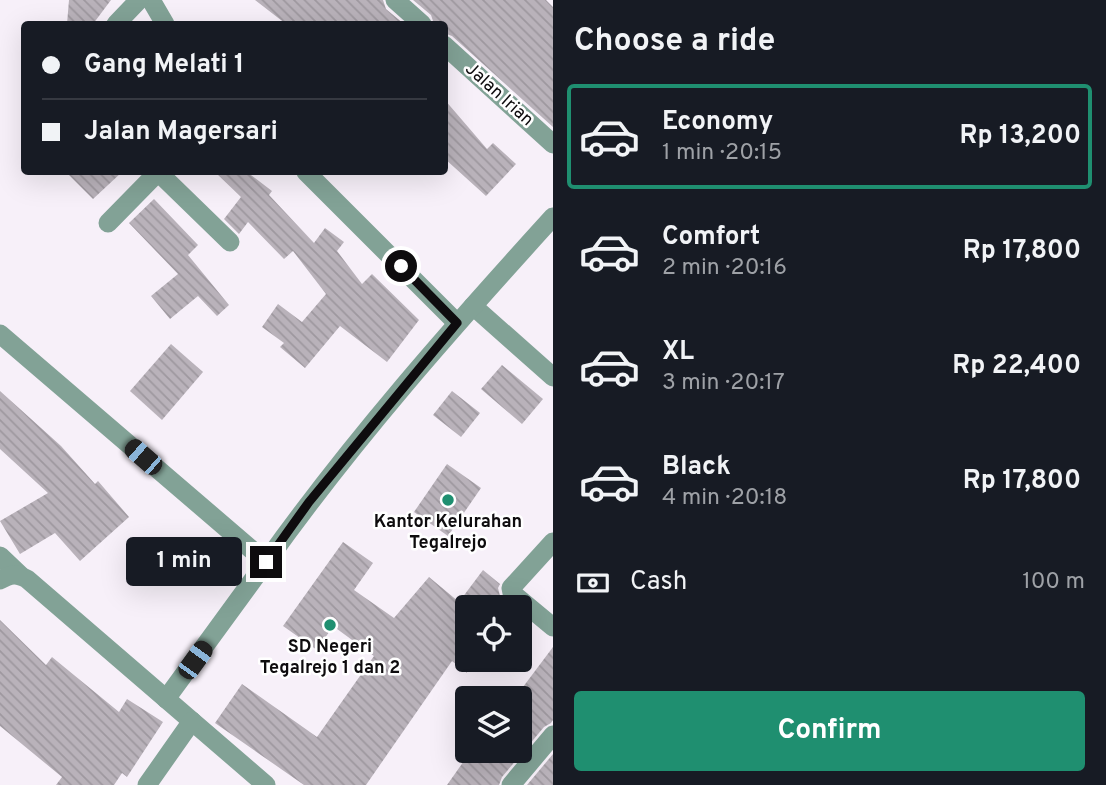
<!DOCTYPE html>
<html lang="en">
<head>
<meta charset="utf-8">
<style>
  body { margin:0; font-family:Overpass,sans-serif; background:#20242c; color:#f1f3f6; height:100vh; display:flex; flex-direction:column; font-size:26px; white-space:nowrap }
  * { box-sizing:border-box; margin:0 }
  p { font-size:23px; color:#9ea1a6 }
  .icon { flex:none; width:38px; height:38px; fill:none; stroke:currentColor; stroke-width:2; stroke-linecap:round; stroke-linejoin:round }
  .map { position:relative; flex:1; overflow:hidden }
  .drawer { display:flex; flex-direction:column; background:#171b24; width:553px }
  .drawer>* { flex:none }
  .banner { position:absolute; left:21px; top:21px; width:427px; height:154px; border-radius:7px; box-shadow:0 7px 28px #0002; display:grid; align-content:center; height:154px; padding:0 21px; background:#171b24 }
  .tools { position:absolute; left:455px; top:595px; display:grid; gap:14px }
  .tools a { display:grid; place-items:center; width:77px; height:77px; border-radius:7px; background:#171b24; box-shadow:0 7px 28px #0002; font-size:35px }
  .end { position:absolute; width:32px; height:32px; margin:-16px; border:9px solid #0e0c0e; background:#fff; box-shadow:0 0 0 4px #fff }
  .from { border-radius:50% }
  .bubble { position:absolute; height:49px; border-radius:7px; background:#171b24; box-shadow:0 7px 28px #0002; font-size:23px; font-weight:700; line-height:49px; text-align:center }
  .car { position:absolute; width:21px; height:42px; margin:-21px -10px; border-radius:9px; box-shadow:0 0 5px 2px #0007; background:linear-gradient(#222 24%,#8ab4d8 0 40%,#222 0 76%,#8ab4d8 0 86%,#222 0) }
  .banner b { display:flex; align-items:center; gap:24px; height:66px; font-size:26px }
  .banner b+b { border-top:2px solid #363941 }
  .banner i { width:18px; height:18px; background:#f1f3f6 }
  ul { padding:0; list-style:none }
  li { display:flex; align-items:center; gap:21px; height:105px; margin:0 14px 10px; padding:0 7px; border:4px solid transparent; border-radius:7px }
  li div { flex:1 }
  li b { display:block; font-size:26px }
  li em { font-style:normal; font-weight:700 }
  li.active { border-color:#1f8f70 }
  li>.icon { width:63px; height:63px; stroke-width:1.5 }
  h2 { padding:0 21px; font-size:32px; line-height:84px }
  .pay { display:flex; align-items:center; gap:18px; height:77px; padding:0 21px; font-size:26px }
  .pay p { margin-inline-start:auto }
  .button { display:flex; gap:14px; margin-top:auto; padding:14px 21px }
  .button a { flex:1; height:80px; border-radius:7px; background:#1f8f70; color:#fff; font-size:28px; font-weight:700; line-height:80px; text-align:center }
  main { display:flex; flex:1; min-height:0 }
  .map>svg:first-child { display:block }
</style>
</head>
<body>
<main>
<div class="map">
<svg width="553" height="785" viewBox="0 0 553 785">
  <defs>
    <pattern id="building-back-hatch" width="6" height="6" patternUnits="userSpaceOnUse" patternTransform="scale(1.75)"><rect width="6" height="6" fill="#b9b2ba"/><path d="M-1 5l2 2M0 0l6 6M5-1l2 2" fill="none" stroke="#9e989f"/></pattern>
  </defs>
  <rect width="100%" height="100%" fill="#f7f0f9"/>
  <g fill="url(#building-back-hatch)">
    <path d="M 69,0 L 111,0 L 93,24 L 67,24 Z"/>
    <path d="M 255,0 L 383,0 L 386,9 L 404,24 L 286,24 Z"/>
    <path d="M 413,0 L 546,0 L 553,7 L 553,127 L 452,36 L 444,33 L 444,24 L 434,24 L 431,15 Z"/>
    <path d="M 444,99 L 487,149 L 493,143 L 516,164 L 486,196 L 444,158 Z"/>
    <path d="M 66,172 L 122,172 L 93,199 Z"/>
    <path d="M 215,172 L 247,172 L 272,191 L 269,195 L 314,243 L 325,228 L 344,242 L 337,251 L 362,284 L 372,274 L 419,320 L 387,362 L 340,326 L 305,368 L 280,347 L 284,343 L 262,327 L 278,304 L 302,322 L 326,294 L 293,251 L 284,259 L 248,222 L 239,234 L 224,219 L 241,197 Z"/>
    <path d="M 154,199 L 198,245 L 188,255 L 229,305 L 217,316 L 198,296 L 170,319 L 151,296 L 178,274 L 129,223 Z"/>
    <path d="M 171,344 L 203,372 L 162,420 L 130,391 Z"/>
    <path d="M 502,365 L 543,399 L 522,424 L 481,389 Z"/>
    <path d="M 0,391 L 61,446 L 95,484 L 98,481 L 129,517 L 80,561 L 55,533 L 20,554 L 0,521 L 48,493 L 0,449 Z"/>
    <path d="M 452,391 L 480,413 L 461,437 L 433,415 Z"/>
    <path d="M 447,464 L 481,488 L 448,536 L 414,512 Z"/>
    <path d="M 343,542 L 373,563 L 354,590 L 394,618 L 429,577 L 459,602 L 483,570 L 500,584 L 498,588 L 500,596 L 510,607 L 466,607 L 467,673 L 452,661 L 366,785 L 304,785 L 215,723 L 242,684 L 317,737 L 374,656 L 333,626 L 317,650 L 283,626 Z"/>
    <path d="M 0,620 L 46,665 L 52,657 L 119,712 L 127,699 L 163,722 L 127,777 L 122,773 L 114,785 L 56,785 L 62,777 L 0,726 Z"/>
    <path d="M 553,647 L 553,720 L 551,723 L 544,727 L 502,777 L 499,785 L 447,785 L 471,751 L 520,751 L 520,691 Z"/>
    <path d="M 553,754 L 553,785 L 527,785 Z"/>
  </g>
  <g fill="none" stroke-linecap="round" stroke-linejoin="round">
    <g stroke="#82a296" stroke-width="19">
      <path d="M 151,0 L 165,24"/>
      <path d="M 395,0 L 422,24"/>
      <path d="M 116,24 L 139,0"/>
      <path d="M 444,45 L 553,144"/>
      <path d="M 158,172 L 230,242"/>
      <path d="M 306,172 L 457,323"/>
      <path d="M 108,223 L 158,172"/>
      <path d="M 473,306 L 553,377"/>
      <path d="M 0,334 L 266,562 L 166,699"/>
      <path d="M 553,542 L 511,588 L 512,593 L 553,627"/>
      <path d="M 0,556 L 20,575"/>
      <path d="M 266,562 C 353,440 452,328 553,217"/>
      <path d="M 0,580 C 11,574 16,573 27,579 L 266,785"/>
      <path d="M 147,785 L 192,721"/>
      <path d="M 511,785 L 553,735"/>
    </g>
  </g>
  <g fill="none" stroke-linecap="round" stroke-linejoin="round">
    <path stroke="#0e0c0e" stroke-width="9" d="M 266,562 L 309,502 L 457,323 L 401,266"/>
  </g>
  <g fill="#1f8f70" stroke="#fff" stroke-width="2.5">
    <circle cx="448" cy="500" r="7"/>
    <circle cx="330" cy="625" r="7"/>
  </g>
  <g text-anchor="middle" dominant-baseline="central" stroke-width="5" stroke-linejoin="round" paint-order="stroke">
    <g font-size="18" fill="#0e0c0e" stroke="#fff">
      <text transform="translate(499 95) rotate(42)">Jalan Irian</text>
    </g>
    <g font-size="18" font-weight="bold" fill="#0e0c0e" stroke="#fff">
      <text x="448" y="522">Kantor Kelurahan<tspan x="448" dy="21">Tegalrejo</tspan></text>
      <text x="330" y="647">SD Negeri<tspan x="330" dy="21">Tegalrejo 1 dan 2</tspan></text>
    </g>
  </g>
</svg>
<div class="tools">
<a><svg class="icon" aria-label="locate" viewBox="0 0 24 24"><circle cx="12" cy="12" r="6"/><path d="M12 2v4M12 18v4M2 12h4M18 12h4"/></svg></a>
<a><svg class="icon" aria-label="layers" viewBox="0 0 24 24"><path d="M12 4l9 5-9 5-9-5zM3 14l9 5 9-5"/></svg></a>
</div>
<i class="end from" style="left:401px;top:266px"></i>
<i class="end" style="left:266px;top:562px"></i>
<div class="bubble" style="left:126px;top:537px;width:116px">1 min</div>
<i class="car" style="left:143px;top:457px;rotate:311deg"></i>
<i class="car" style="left:195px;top:660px;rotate:36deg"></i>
<div class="banner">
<b><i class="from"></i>Gang Melati 1</b>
<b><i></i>Jalan Magersari</b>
</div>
</div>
<section class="drawer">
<h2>Choose a ride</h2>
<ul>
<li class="active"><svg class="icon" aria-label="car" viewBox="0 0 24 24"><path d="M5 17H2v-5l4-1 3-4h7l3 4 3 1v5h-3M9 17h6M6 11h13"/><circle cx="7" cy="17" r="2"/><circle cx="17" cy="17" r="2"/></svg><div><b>Economy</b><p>1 min · 20:15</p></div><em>Rp 13,200</em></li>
<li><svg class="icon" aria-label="car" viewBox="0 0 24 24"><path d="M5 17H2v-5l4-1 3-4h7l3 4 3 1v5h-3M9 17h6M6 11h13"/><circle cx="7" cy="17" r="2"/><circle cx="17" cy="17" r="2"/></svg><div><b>Comfort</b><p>2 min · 20:16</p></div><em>Rp 17,800</em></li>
<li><svg class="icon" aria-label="car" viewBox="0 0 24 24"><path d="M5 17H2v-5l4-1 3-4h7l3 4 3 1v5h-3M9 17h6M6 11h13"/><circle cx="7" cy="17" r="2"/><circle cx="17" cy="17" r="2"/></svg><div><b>XL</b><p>3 min · 20:17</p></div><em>Rp 22,400</em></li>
<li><svg class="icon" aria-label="car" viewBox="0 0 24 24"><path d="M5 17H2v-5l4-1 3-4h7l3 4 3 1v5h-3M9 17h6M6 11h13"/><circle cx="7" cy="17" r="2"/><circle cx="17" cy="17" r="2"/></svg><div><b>Black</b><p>4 min · 20:18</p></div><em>Rp 17,800</em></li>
</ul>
<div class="pay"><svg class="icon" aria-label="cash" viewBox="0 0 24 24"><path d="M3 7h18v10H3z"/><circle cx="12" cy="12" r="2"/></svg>Cash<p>100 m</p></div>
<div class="button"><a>Confirm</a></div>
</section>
</main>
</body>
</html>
